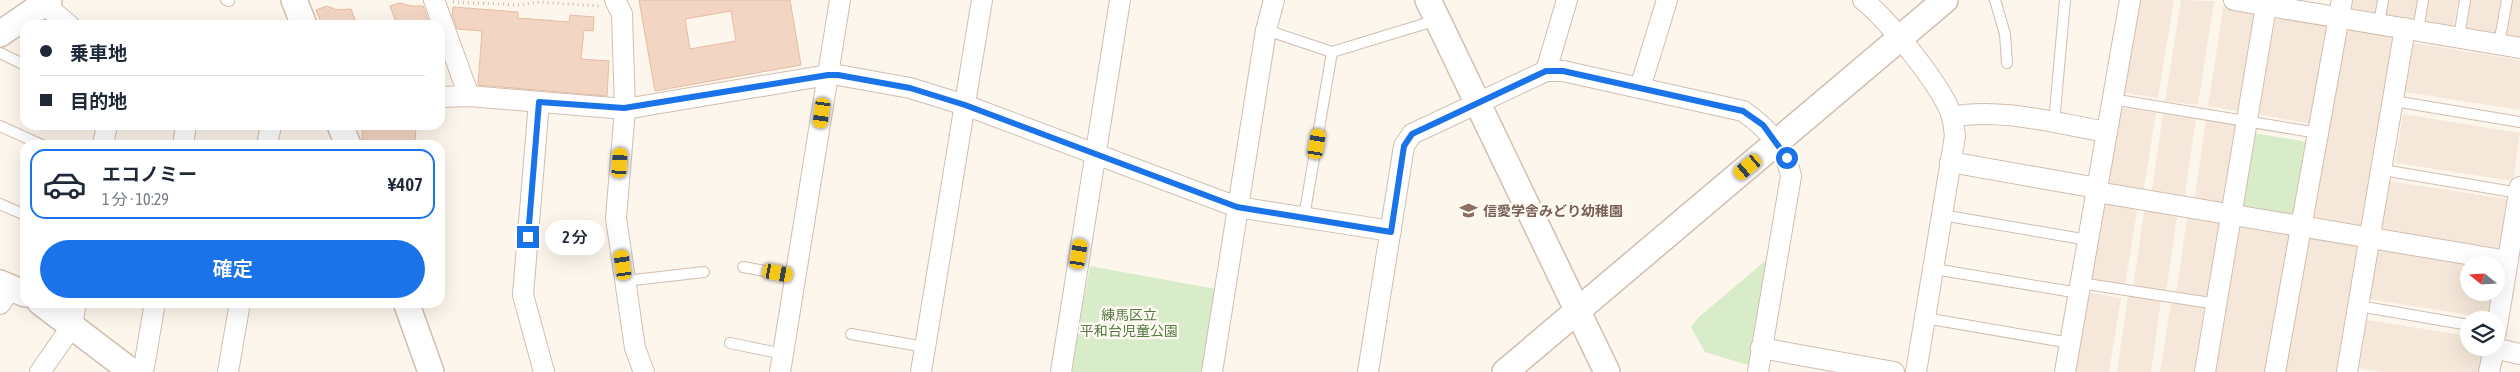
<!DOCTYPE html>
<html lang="ja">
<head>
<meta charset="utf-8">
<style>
  body { margin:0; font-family:"Asap Condensed","Noto Sans JP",sans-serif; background:#f6f6f7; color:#1f2937; height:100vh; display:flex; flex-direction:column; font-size:19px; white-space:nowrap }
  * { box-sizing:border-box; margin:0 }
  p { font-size:16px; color:#747a83 }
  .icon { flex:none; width:28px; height:28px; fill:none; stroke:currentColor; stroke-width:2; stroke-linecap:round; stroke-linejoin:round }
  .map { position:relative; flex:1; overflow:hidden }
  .side { position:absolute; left:20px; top:140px; width:425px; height:168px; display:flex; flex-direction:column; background:#fff; border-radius:15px; box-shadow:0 5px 20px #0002 }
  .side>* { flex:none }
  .hud { position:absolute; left:20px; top:20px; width:425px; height:110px; border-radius:15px; box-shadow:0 5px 20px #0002; display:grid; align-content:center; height:110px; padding:0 20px; background:#fff }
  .needle { width:32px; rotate:288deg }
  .fabs { position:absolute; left:2460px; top:256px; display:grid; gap:10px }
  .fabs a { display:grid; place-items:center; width:45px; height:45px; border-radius:50%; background:#fff; box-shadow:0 5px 20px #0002; font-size:25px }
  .end { position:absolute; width:22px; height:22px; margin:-11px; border:6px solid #1a73e8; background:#fff; box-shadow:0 0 0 2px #fff }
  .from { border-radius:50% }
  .bubble { position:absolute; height:35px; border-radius:18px; background:#fff; box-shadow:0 5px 20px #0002; font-size:16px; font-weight:600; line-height:35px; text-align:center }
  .car { position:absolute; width:15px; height:30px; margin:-15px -8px; border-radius:6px; box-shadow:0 0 4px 1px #0007; background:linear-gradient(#f5c518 24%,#345 0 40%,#f5c518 0 76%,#345 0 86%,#f5c518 0) }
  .hud b { display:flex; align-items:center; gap:18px; height:48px; font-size:19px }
  .hud b+b { border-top:1px solid #e0e1e3 }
  .hud i { width:12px; height:12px; background:#1f2937 }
  ul { padding:9px 0 0; list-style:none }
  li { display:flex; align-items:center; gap:15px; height:70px; margin:0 10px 8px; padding:0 10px; border:2px solid transparent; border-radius:15px }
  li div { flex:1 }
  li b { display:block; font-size:19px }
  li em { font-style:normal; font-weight:600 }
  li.active { border-color:#1a73e8 }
  li>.icon { width:45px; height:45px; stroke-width:1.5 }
  .action { display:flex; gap:10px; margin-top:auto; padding:10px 20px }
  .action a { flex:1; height:58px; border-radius:30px; background:#1a73e8; color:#fff; font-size:20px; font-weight:600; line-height:58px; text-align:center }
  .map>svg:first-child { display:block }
</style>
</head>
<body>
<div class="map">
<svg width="2520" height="372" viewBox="0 0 2520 372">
  <rect width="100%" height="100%" fill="#fdf6ec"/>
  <g fill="#f5e8da">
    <path d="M 2136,0 L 2174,0 L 2158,98 L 2121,92 Z"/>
    <path d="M 2181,0 L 2214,1 L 2198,105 L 2165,101 Z"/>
    <path d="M 2348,0 L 2379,0 L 2376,17 L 2346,12 Z"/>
    <path d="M 2387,0 L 2418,0 L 2414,24 L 2384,18 Z"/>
    <path d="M 2428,0 L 2458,0 L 2453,30 L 2423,24 Z"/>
    <path d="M 2470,0 L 2501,0 L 2495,35 L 2465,30 Z"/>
    <path d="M 2512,0 L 2520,0 L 2520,43 L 2504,40 Z"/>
    <path d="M 2224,3 L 2257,8 L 2241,112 L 2208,106 Z"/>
    <path d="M 2274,17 L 2328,26 L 2311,124 L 2257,114 Z"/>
    <path d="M 2344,27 L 2397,37 L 2362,229 L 2309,220 Z"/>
    <path d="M 2413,43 L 2520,60 L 2520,110 L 2405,92 Z"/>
    <path d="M 2119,107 L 2156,113 L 2143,193 L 2106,187 Z"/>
    <path d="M 2163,114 L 2196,119 L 2184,201 L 2151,196 Z"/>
    <path d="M 2403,114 L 2520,133 L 2513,181 L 2395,163 Z"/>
    <path d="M 2206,120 L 2239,125 L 2227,207 L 2194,202 Z"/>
    <path d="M 2389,181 L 2507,199 L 2499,248 L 2381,230 Z"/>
    <path d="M 2101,199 L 2138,205 L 2125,285 L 2088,279 Z"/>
    <path d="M 2145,206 L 2178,211 L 2166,292 L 2133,287 Z"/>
    <path d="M 2188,212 L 2221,217 L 2209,298 L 2176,294 Z"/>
    <path d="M 2240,224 L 2292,233 L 2270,372 L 2215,372 Z"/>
    <path d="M 2307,235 L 2358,244 L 2336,372 L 2283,372 Z"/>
    <path d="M 2378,250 L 2471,265 L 2469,265 L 2469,292 L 2492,293 L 2488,318 L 2370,299 Z"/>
    <path d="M 2084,292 L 2121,298 L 2109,372 L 2071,372 Z"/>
    <path d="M 2128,296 L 2161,301 L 2151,372 L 2117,372 Z"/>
    <path d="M 2171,303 L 2204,308 L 2194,372 L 2160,372 Z"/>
    <path d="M 2367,320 L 2469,336 L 2469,348 L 2483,348 L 2479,372 L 2382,372 L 2359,368 Z"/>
  </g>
  <g fill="#d8ecc9">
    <path d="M 2253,133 L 2307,142 L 2295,217 L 2240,208 Z"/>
    <path d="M 1771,256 L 1754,367 L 1705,352 L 1691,327 L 1700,316 Z"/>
    <path d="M 1090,266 L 1216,289 L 1203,372 L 1070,372 Z"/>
  </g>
  <g fill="#f3d5c3" stroke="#e6bba3" fill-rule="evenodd">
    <path d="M 639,0 L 790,0 L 801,65 L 655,91 ZM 731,11 L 736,41 L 690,49 L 685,19 Z"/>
    <path d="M 400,3 L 411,6 L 423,6 L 430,25 L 397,25 L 390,6 Z"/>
    <path d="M 327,6 L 337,10 L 351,9 L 357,25 L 322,25 L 316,10 Z"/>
    <path d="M 453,7 L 518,12 L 518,18 L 569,22 L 570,15 L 594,17 L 593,31 L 584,30 L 581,59 L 609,61 L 607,96 L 478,85 L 482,31 L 457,29 L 452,14 Z"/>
    <path d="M 362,125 L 416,125 L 415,145 L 362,144 Z"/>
  </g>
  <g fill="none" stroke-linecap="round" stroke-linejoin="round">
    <defs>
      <g id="service">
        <path d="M 226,0 L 229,1"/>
        <path d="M 1995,0 L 2005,34 L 2007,63"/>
        <path d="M 2379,24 L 2383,0"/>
        <path d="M 1266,30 L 1332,52 L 1437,20"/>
        <path d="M 2418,30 L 2423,0"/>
        <path d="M 2459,37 L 2465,0"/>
        <path d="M 2499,44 L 2507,0"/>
        <path d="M 0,53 L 25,65"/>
        <path d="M 2112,99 L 2318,133"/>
        <path d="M 2394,101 L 2520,122"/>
        <path d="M 2054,123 L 2065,0"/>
        <path d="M 0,126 L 42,145"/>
        <path d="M 2383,170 L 2519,193"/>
        <path d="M 0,204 L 25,215"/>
        <path d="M 1942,215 L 2088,240"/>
        <path d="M 1304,217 L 1332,52"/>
        <path d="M 743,267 L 796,277"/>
        <path d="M 1934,269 L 2079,293"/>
        <path d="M 625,281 L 704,272"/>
        <path d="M 2080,283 L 2217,304"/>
        <path d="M 2359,306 L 2469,325"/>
        <path d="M 1925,318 L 2070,343"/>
        <path d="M 851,334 L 925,347"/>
        <path d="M 730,343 L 783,354"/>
      </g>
      <g id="minor">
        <path d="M 39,0 L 69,25"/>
        <path d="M 434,0 L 469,96"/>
        <path d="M 615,0 L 622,14 L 625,109 L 616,218 L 635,348 L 644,372"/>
        <path d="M 1863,0 C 1887,19 1944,88 1952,117 C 1954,123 1954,130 1955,136 L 1916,372"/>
        <path d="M 2234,0 L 2520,48"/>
        <path d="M 1546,71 L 1567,0"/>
        <path d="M 1640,88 L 1667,0"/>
        <path d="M 440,97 L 469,96 L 625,109 L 828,75 L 838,75 L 910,88 L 965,105 L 1237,207 L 1391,231"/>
        <path d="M 539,102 L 523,295 L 544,372"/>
        <path d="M 1952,117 C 2000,107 2059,124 2107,132"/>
        <path d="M 103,145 L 107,125"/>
        <path d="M 183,145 L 186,125"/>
        <path d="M 267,145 L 271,125"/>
        <path d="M 1950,162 L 2097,188"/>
        <path d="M 2097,192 L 2508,261"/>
        <path d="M 0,304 L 11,288"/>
        <path d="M 2496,332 L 2520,187"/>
        <path d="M 1761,348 L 1894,372"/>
        <path d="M 2493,348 L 2520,354"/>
        <path d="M 40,372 L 72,326 L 76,302"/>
        <path d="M 140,372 L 144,367 L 155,302"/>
        <path d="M 228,372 L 240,302"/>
        <path d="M 780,372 L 840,0"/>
        <path d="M 921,372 L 982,0"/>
        <path d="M 1061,372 L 1120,0"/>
        <path d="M 1212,372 L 1266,30 L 1274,0"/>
        <path d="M 1368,372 L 1404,146 L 1412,134 L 1546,71 L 1563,71 L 1743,111 C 1767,128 1785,147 1791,176 L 1758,372"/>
        <path d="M 2065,372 L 2130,0"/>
        <path d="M 2205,372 L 2267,0"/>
        <path d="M 2275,372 L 2342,0"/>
        <path d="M 2347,372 L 2405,28"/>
        <path d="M 2489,372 L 2494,348"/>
      </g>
      <g id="tertiary">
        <path d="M 294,0 L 304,25"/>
        <path d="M 1428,0 L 1607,372"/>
        <path d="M 0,34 L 49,0"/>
        <path d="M 340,125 L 348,145"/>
        <path d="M 0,283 L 25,294"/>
        <path d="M 40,302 L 132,372"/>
        <path d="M 406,302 L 431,372"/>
        <path d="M 1505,372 L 1945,0"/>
      </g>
    </defs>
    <use href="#service" stroke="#d1beb0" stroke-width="12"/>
    <use href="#minor" stroke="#d1beb0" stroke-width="22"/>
    <use href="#tertiary" stroke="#d1beb0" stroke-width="28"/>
    <path stroke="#d9b8a5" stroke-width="3" stroke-dasharray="1 4" stroke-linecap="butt" d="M 453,2 L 520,5 L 539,2 L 599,6"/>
    <use href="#service" stroke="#fff" stroke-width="10"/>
    <use href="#minor" stroke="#fff" stroke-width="20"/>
    <use href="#tertiary" stroke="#fff" stroke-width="25"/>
  </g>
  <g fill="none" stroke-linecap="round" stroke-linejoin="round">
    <path stroke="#1a73e8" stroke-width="6" d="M 528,237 L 539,102 L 624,108 L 828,75 L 838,75 L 910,88 L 965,105 L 1237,207 L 1391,232 L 1404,146 L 1412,134 L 1546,71 L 1563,71 L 1743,111 L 1763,125 L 1787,158"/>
  </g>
  <defs>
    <symbol id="school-bare" viewBox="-9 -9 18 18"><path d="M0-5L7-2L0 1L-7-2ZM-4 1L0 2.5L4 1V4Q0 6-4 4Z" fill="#8d6e63" stroke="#fffaf3" stroke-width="2.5" paint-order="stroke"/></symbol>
  </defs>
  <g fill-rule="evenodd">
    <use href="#school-bare" x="1456" y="198" width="25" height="25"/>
  </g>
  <g text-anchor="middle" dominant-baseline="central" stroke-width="5" stroke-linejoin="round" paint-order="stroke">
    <g font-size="14" font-weight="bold" fill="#785e54" stroke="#fffaf3" text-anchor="start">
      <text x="1483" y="211">信愛学舎みどり幼稚園</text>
    </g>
    <g font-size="14" fill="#537a41" stroke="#fffaf3">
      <text x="1129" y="315">練馬区立<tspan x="1129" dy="16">平和台児童公園</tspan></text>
    </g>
  </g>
</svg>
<div class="fabs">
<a><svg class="needle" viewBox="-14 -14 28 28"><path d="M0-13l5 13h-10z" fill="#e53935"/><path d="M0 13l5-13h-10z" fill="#747a83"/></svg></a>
<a><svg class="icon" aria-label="layers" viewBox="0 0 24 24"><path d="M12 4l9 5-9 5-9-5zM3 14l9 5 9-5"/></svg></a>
</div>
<i class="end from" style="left:1787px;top:158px"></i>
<i class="end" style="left:528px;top:237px"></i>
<div class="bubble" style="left:545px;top:220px;width:60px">2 分</div>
<i class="car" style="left:822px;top:113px;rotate:188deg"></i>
<i class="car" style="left:1317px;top:144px;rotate:10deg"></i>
<i class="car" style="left:620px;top:163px;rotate:4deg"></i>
<i class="car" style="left:1748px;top:167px;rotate:230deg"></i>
<i class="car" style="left:1079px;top:254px;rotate:9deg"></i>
<i class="car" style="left:623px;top:265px;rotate:352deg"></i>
<i class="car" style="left:778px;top:273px;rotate:100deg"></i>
<div class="hud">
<b><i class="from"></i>乗車地</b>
<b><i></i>目的地</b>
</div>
<section class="side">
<ul>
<li class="active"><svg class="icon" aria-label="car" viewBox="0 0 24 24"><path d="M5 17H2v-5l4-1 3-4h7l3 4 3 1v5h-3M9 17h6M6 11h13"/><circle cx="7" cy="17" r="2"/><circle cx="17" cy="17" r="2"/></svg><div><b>エコノミー</b><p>1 分 · 10:29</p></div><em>¥407</em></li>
</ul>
<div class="action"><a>確定</a></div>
</section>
</div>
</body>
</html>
